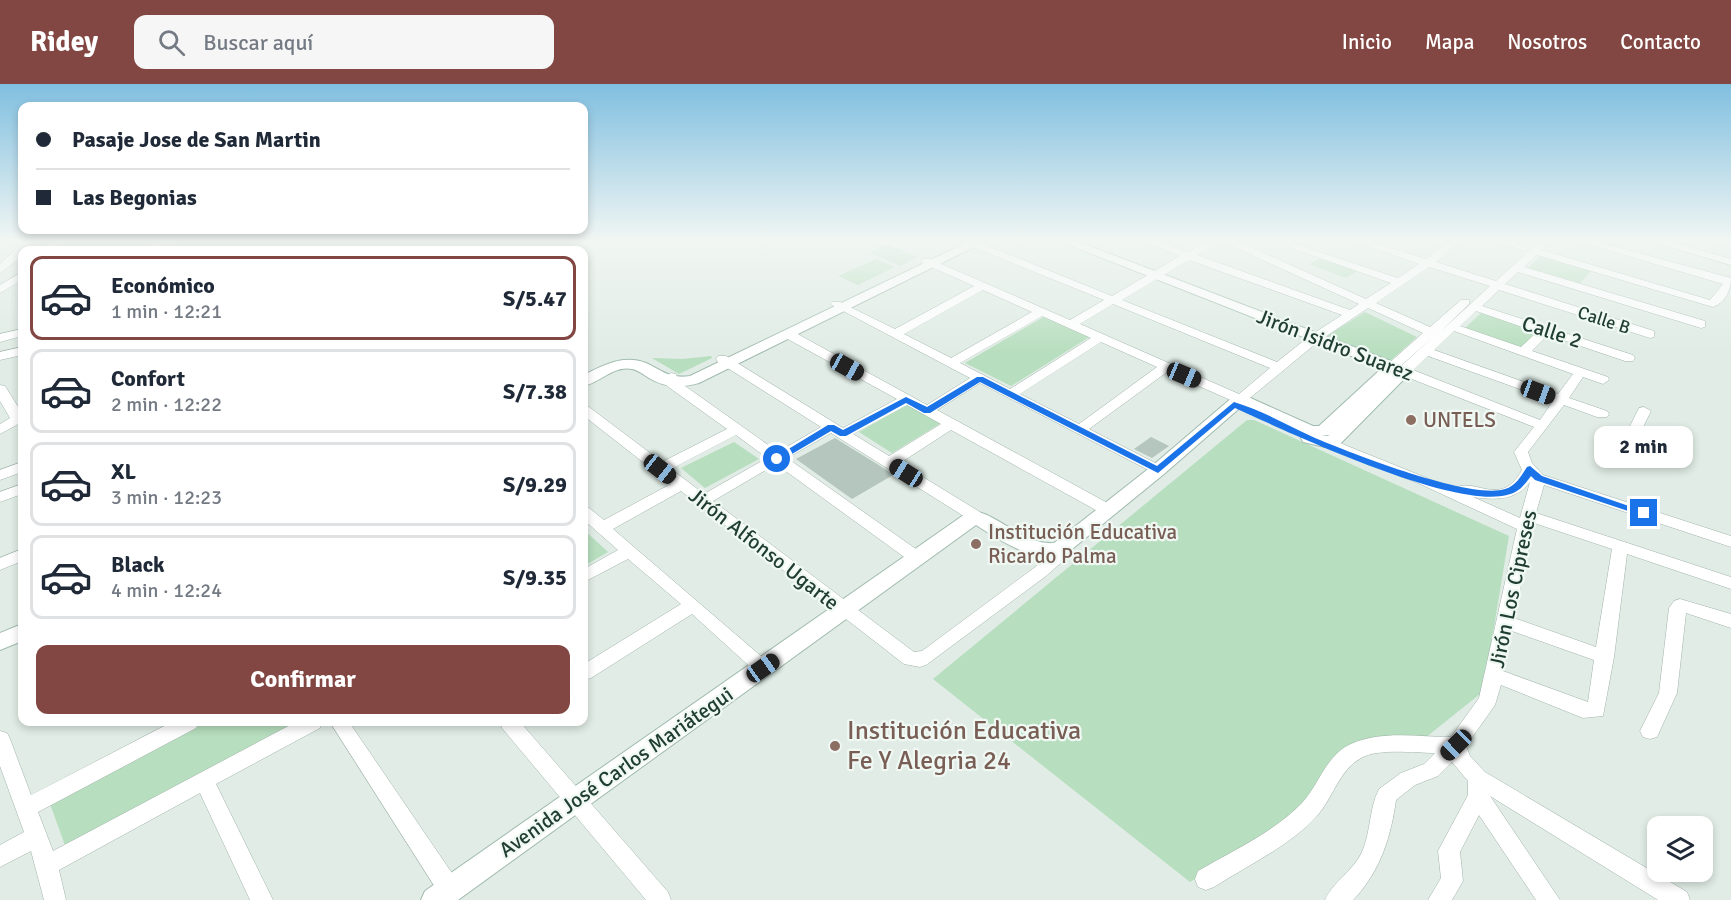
<!DOCTYPE html>
<html lang="es">
<head>
<meta charset="utf-8">
<style>
  body { margin:0; font-family:Signika,sans-serif; background:#f6f6f7; color:#1f2937; height:100vh; display:flex; flex-direction:column; font-size:22px; white-space:nowrap }
  * { box-sizing:border-box; margin:0 }
  p { font-size:20px; color:#747a83 }
  .icon { flex:none; width:33px; height:33px; fill:none; stroke:currentColor; stroke-width:2; stroke-linecap:round; stroke-linejoin:round }
  .map { position:relative; flex:1; overflow:hidden }
  .details { position:absolute; left:18px; top:162px; width:570px; height:480px; display:flex; flex-direction:column; background:#fff; border-radius:12px; box-shadow:0 3px 9px #0003 }
  .details>* { flex:none }
  .guide { position:absolute; left:18px; top:18px; width:570px; height:132px; border-radius:12px; box-shadow:0 3px 9px #0003; display:grid; align-content:center; height:132px; padding:0 18px; background:#fff }
  .buttons { position:absolute; left:1647px; top:732px; display:grid; gap:12px }
  .buttons a { display:grid; place-items:center; width:66px; height:66px; border-radius:12px; background:#fff; box-shadow:0 3px 9px #0003; font-size:30px }
  .end { position:absolute; width:27px; height:27px; margin:-14px; border:8px solid #1a73e8; background:#fff; box-shadow:0 0 0 3px #fff }
  .from { border-radius:50% }
  .bubble { position:absolute; height:42px; border-radius:12px; background:#fff; box-shadow:0 3px 9px #0003; font-size:20px; font-weight:700; line-height:42px; text-align:center }
  .car { position:absolute; width:18px; height:36px; margin:-18px -9px; border-radius:8px; box-shadow:0 0 4px 2px #0007; background:linear-gradient(#222 24%,#8ab4d8 0 40%,#222 0 76%,#8ab4d8 0 86%,#222 0) }
  .guide b { display:flex; align-items:center; gap:21px; height:57px; font-size:22px }
  .guide b+b { border-top:2px solid #e0e1e3 }
  .guide i { width:15px; height:15px; background:#1f2937 }
  ul { padding:10px 0 0; list-style:none }
  li { display:flex; align-items:center; gap:18px; height:84px; margin:0 12px 9px; padding:0 6px; border:3px solid #e0e1e3; border-radius:12px }
  li div { flex:1 }
  li b { display:block; font-size:22px }
  li em { font-style:normal; font-weight:700 }
  li.selected { border-color:#824742 }
  li>.icon { width:54px; height:54px; stroke-width:1.5 }
  .action { display:flex; gap:12px; margin-top:auto; padding:12px 18px }
  .action a { flex:1; height:69px; border-radius:12px; background:#824742; color:#fff; font-size:24px; font-weight:700; line-height:69px; text-align:center }
  header { display:flex; align-items:center; gap:36px; box-sizing:border-box; height:84px; padding:0 30px; background:#824742; color:#fff }
  header strong { font-size:28px }
  nav { display:flex; gap:33px; margin-inline-start:auto; font-size:21px }
  .search { width:420px; height:54px; background:#f6f6f7; display:flex; align-items:center; gap:15px; box-sizing:border-box; padding:0 21px; border-radius:12px; color:#747a83; font-size:22px }
  .map>svg:first-child { display:block }
</style>
</head>
<body>
<header>
<strong>Ridey</strong>
<div class="search"><svg class="icon" aria-label="search" viewBox="0 0 24 24"><circle cx="10" cy="10" r="6"/><path d="M15 15l6 6"/></svg>Buscar aquí</div>
<nav><a>Inicio</a><a>Mapa</a><a>Nosotros</a><a>Contacto</a></nav>
</header>
<div class="map">
<svg width="1731" height="816" viewBox="0 0 1731 816">
  <rect width="100%" height="100%" fill="#e0ece5"/>
  <g fill="#b7debe">
    <path d="M 886,160 L 918,173 L 901,182 L 869,169 Z"/>
    <path d="M 1542,170 L 1593,185 L 1580,199 L 1528,184 Z"/>
    <path d="M 1320,174 L 1357,187 L 1346,194 L 1309,180 Z"/>
    <path d="M 876,175 L 895,183 L 858,201 L 838,192 Z"/>
    <path d="M 1365,228 L 1417,253 L 1390,277 L 1327,252 Z"/>
    <path d="M 1482,228 L 1539,247 L 1523,264 L 1465,244 Z"/>
    <path d="M 1045,232 L 1091,252 L 1011,302 L 965,279 Z"/>
    <path d="M 711,272 L 712,274 L 679,290 L 652,274 L 682,275 Z"/>
    <path d="M 908,320 L 941,339 L 892,369 L 859,348 Z"/>
    <path d="M 1247,336 L 1254,336 L 1509,452 L 1484,603 L 1480,610 L 1420,658 L 1375,657 L 1308,721 L 1249,763 L 1190,798 L 933,595 Z"/>
    <path d="M 734,358 L 759,375 L 705,404 L 681,384 Z"/>
    <path d="M 584,446 L 608,468 L 584,482 Z"/>
    <path d="M 199,638 L 301,638 L 67,767 L 49,717 Z"/>
  </g>
  <g fill="#b5c6be">
    <path d="M 1151,353 L 1169,362 L 1152,374 L 1134,365 Z"/>
    <path d="M 835,354 L 885,385 L 893,391 L 852,415 L 796,375 Z"/>
  </g>
  <g fill="none" stroke-linecap="round" stroke-linejoin="round">
    <defs>
      <g id="street">
        <path d="M 26,155 L 36,155 L 28,166 L 22,166 L 22,172 L 0,189 L 0,180 Z"/>
        <path d="M 53,155 L 64,155 L 53,166 L 43,166 Z"/>
        <path d="M 169,155 L 186,155 L 148,166 L 133,166 Z"/>
        <path d="M 963,155 L 971,155 L 1112,212 L 1180,172 L 1137,155 L 1152,155 L 1188,168 L 1210,155 L 1233,155 L 1366,215 L 1391,199 L 1280,160 L 1289,158 L 1398,194 L 1419,180 L 1347,155 L 1363,155 L 1426,175 L 1442,163 L 1422,155 L 1438,155 L 1448,158 L 1452,155 L 1463,155 L 1436,178 L 1496,197 L 1542,155 L 1553,155 L 1542,166 L 1710,216 L 1723,200 L 1570,155 L 1587,155 L 1731,194 C 1731,206 1725,219 1713,223 L 1537,171 L 1524,183 L 1705,237 L 1705,243 L 1701,244 L 1518,188 L 1505,200 L 1654,247 L 1654,253 L 1650,254 L 1499,206 L 1482,222 L 1633,271 L 1635,274 L 1633,277 L 1625,277 L 1548,251 L 1532,267 L 1608,293 L 1609,296 L 1603,300 L 1583,293 L 1569,314 L 1607,327 L 1609,330 L 1607,333 L 1597,333 L 1564,321 L 1528,368 L 1532,379 L 1543,391 L 1731,452 L 1731,463 L 1544,401 L 1536,429 L 1731,493 L 1731,505 L 1627,470 L 1614,573 L 1603,632 L 1583,634 L 1501,601 L 1495,621 L 1466,662 L 1470,672 L 1485,688 L 1687,808 L 1690,816 L 1658,816 L 1490,712 L 1560,816 L 1536,816 L 1479,731 L 1460,768 L 1463,797 L 1452,816 L 1428,816 L 1441,794 L 1438,767 L 1468,711 L 1468,697 L 1452,678 L 1438,692 L 1415,701 L 1396,716 C 1391,752 1381,785 1356,813 L 1353,816 L 1325,816 C 1332,799 1353,787 1362,768 C 1371,748 1369,724 1379,705 L 1401,689 L 1424,680 L 1435,669 C 1415,669 1378,664 1361,674 C 1339,686 1333,714 1317,732 C 1290,762 1248,781 1214,803 L 1206,806 L 1198,803 L 1195,795 L 1198,787 C 1232,767 1273,749 1302,719 C 1319,701 1326,671 1351,660 C 1382,646 1418,653 1451,653 L 1479,614 L 1517,445 L 1418,399 L 1320,361 L 1318,358 L 1320,355 L 1330,355 L 1454,405 C 1474,391 1500,426 1522,386 L 1514,368 L 1534,343 L 1399,290 L 1398,287 L 1399,284 L 1433,253 L 1396,286 L 1388,286 L 1386,283 L 1388,280 L 1423,249 L 1368,224 L 1319,257 L 1245,318 L 1235,318 L 1167,288 L 1089,345 L 1163,383 L 1165,386 L 1158,391 L 980,299 L 937,326 L 1113,422 L 1116,426 L 1113,430 L 1103,430 L 951,346 L 900,379 L 980,428 L 983,432 L 980,436 L 970,436 L 831,349 L 787,374 L 923,470 L 925,474 L 923,478 L 911,478 L 776,380 L 713,417 L 914,568 L 922,567 L 1034,484 L 1050,471 L 1053,461 L 1065,461 L 1067,465 L 1063,477 L 1046,492 L 926,581 L 920,583 L 904,580 L 681,407 L 613,445 L 769,579 L 772,584 L 769,589 L 763,591 L 757,589 L 692,530 L 591,594 L 584,596 L 584,580 L 681,520 L 628,475 L 584,498 L 584,485 L 618,466 L 584,436 L 584,423 L 589,424 L 604,436 L 671,400 L 584,332 L 584,322 L 589,323 L 662,378 L 727,345 L 667,302 L 665,293 L 671,289 L 676,290 L 678,297 L 778,368 L 821,343 L 718,278 L 716,275 L 718,272 L 726,272 L 843,344 L 897,315 L 784,253 L 784,247 L 792,247 L 927,321 L 970,294 L 830,220 L 832,218 L 840,218 L 895,245 L 974,202 L 922,179 L 922,175 L 930,175 L 1070,236 L 1104,216 L 963,159 ZM 1221,157 L 1359,220 L 1350,226 L 1197,171 ZM 1189,176 L 1342,231 L 1311,251 L 1277,278 L 1122,216 ZM 1429,183 L 1490,202 L 1440,248 L 1469,220 L 1469,216 L 1461,216 L 1430,243 L 1376,219 ZM 983,206 L 1032,228 L 951,274 L 904,250 ZM 1113,220 L 1270,284 L 1239,310 L 1080,240 ZM 1476,227 L 1537,248 L 1521,263 L 1460,242 ZM 1042,232 L 1091,254 L 1010,305 L 960,279 ZM 1454,247 L 1573,290 L 1558,310 L 1434,266 ZM 1101,258 L 1157,283 L 1079,340 L 1020,310 ZM 1428,272 L 1553,317 L 1540,336 L 1413,286 ZM 907,321 L 941,340 L 889,372 L 853,350 ZM 736,351 L 767,374 L 704,410 L 671,385 ZM 1530,398 L 1520,434 L 1473,413 C 1494,416 1516,417 1530,398 ZM 1534,439 L 1612,465 L 1596,563 L 1514,534 ZM 1512,547 L 1594,576 L 1588,618 L 1503,587 Z"/>
        <path d="M 1489,155 L 1505,155 L 1529,164 L 1524,167 Z"/>
        <path d="M 1643,155 L 1660,155 L 1731,175 L 1731,181 Z"/>
        <path d="M 1709,155 L 1731,157 L 1731,163 L 1710,157 Z"/>
        <path d="M 22,188 L 22,196 L 0,209 L 0,201 Z"/>
        <path d="M 22,245 L 22,252 L 0,258 L 0,250 Z"/>
        <path d="M 22,263 L 22,271 L 0,276 L 0,268 Z"/>
        <path d="M 0,301 L 5,302 L 22,329 L 22,338 L 0,350 L 0,340 L 10,334 L 0,317 Z"/>
        <path d="M 1644,323 L 1651,327 L 1640,349 L 1630,349 L 1628,346 L 1639,324 Z"/>
        <path d="M 22,378 L 22,388 L 0,396 L 0,386 Z"/>
        <path d="M 22,400 L 22,410 L 0,418 L 0,408 Z"/>
        <path d="M 22,465 L 22,477 L 0,486 L 0,474 Z"/>
        <path d="M 1680,515 L 1731,530 L 1731,544 L 1686,529 L 1677,609 L 1657,653 L 1650,655 L 1643,653 L 1640,647 L 1659,609 L 1669,524 L 1674,517 Z"/>
        <path d="M 172,638 L 199,638 L 196,644 L 38,728 L 53,767 L 296,638 L 322,638 L 320,644 L 216,700 L 273,816 L 250,816 L 200,709 L 59,786 L 66,816 L 44,816 L 31,767 L 0,783 L 0,761 L 24,748 L 0,682 L 0,647 L 7,649 L 10,655 L 31,711 Z"/>
        <path d="M 330,638 L 349,638 L 458,798 L 461,806 L 458,814 L 452,816 L 442,814 Z"/>
        <path d="M 500,638 L 520,638 L 668,808 L 671,816 L 646,816 L 502,644 Z"/>
      </g>
      <g id="secondary">
        <path d="M 974,155 L 990,155 L 699,299 C 681,304 665,304 649,294 C 644,291 638,286 632,285 C 615,281 600,298 584,302 L 584,291 C 603,281 624,270 646,279 C 663,287 670,295 690,292 Z"/>
        <path d="M 1054,155 L 1071,155 L 1409,284 L 1412,287 L 1340,360 L 1325,363 L 1303,358 L 1301,354 L 1304,350 L 1242,322 L 1164,390 L 1066,470 C 1032,479 1003,458 976,441 L 458,816 L 421,816 L 425,807 L 968,428 C 991,422 1021,462 1054,459 L 1152,382 L 1234,312 L 1246,312 L 1313,342 L 1319,342 L 1382,284 ZM 1361,321 L 1328,352 L 1321,352 L 1329,351 Z"/>
        <path d="M 22,540 L 22,557 L 0,566 L 0,549 Z"/>
      </g>
    </defs>
    <use href="#street" stroke="#a2b4ac" stroke-width="1"/>
    <use href="#secondary" stroke="#a0bbaf" stroke-width="2"/>
    <use href="#street" fill="#fff" fill-rule="evenodd"/>
    <use href="#secondary" fill="#fff" fill-rule="evenodd"/>
  </g>
  <linearGradient id="sky" x2="0" y2="1"><stop stop-color="#80bfe0"/><stop offset="0.58" stop-color="#f1f6f3"/><stop offset="1" stop-color="#f1f6f3" stop-opacity="0"/></linearGradient>
  <rect width="1731" height="269" fill="url(#sky)"/>
  <path fill="#1a73e8" d="M 977,293 L 983,293 L 1157,382 L 1234,318 C 1261,326 1287,341 1313,353 C 1350,369 1470,416 1505,405 C 1516,402 1521,392 1527,383 L 1530,382 L 1542,392 L 1649,429 L 1647,431 L 1640,431 L 1535,396 L 1531,392 C 1524,401 1520,408 1507,411 C 1452,425 1290,349 1235,324 L 1158,389 L 980,298 L 930,329 L 924,329 L 906,319 L 846,352 L 840,352 L 831,347 L 780,377 L 772,375 L 828,341 L 834,341 L 843,346 L 906,313 L 927,323 Z"/>
  <g fill="#8d6e63" stroke="#f0f8f3" stroke-width="2">
    <circle cx="1411" cy="336" r="6"/>
    <circle cx="976" cy="460" r="6"/>
    <circle cx="835" cy="662" r="6"/>
  </g>
  <g text-anchor="middle" dominant-baseline="central" stroke-width="4.5" stroke-linejoin="round" paint-order="stroke">
    <g font-size="18" fill="#1f3d32" stroke="#f0f8f3">
      <text transform="translate(1604 236) rotate(18)">Calle B</text>
    </g>
    <g font-size="21" fill="#1f3d32" stroke="#f0f8f3">
      <text transform="translate(1552 248) rotate(18)">Calle 2</text>
      <text transform="translate(1335 261) rotate(21)">Jirón Isidro Suarez</text>
      <text transform="translate(764 465) rotate(38)">Jirón Alfonso Ugarte</text>
      <text transform="translate(1513 505) rotate(-78)">Jirón Los Cipreses</text>
      <text transform="translate(616 688) rotate(-35)">Avenida José Carlos Mariátegui</text>
    </g>
    <g font-size="21" fill="#785e54" stroke="#f0f8f3" text-anchor="start">
      <text x="1423" y="336">UNTELS</text>
      <text x="988" y="448">Institución Educativa<tspan x="988" dy="24">Ricardo Palma</tspan></text>
    </g>
    <g font-size="26" fill="#785e54" stroke="#f0f8f3" text-anchor="start">
      <text x="847" y="647">Institución Educativa<tspan x="847" dy="30">Fe Y Alegria 24</tspan></text>
    </g>
  </g>
</svg>
<div class="buttons">
<a><svg class="icon" aria-label="layers" viewBox="0 0 24 24"><path d="M12 4l9 5-9 5-9-5zM3 14l9 5 9-5"/></svg></a>
</div>
<i class="end from" style="left:777px;top:375px"></i>
<i class="end" style="left:1644px;top:429px"></i>
<div class="bubble" style="left:1594px;top:342px;width:99px">2 min</div>
<i class="car" style="left:847px;top:283px;rotate:119deg"></i>
<i class="car" style="left:1184px;top:291px;rotate:113deg"></i>
<i class="car" style="left:1538px;top:308px;rotate:110deg"></i>
<i class="car" style="left:660px;top:385px;rotate:128deg"></i>
<i class="car" style="left:906px;top:389px;rotate:302deg"></i>
<i class="car" style="left:763px;top:584px;rotate:55deg"></i>
<i class="car" style="left:1456px;top:661px;rotate:226deg"></i>
<div class="guide">
<b><i class="from"></i>Pasaje Jose de San Martin</b>
<b><i></i>Las Begonias</b>
</div>
<section class="details">
<ul>
<li class="selected"><svg class="icon" aria-label="car" viewBox="0 0 24 24"><path d="M5 17H2v-5l4-1 3-4h7l3 4 3 1v5h-3M9 17h6M6 11h13"/><circle cx="7" cy="17" r="2"/><circle cx="17" cy="17" r="2"/></svg><div><b>Económico</b><p>1 min · 12:21</p></div><em>S/5.47</em></li>
<li><svg class="icon" aria-label="car" viewBox="0 0 24 24"><path d="M5 17H2v-5l4-1 3-4h7l3 4 3 1v5h-3M9 17h6M6 11h13"/><circle cx="7" cy="17" r="2"/><circle cx="17" cy="17" r="2"/></svg><div><b>Confort</b><p>2 min · 12:22</p></div><em>S/7.38</em></li>
<li><svg class="icon" aria-label="car" viewBox="0 0 24 24"><path d="M5 17H2v-5l4-1 3-4h7l3 4 3 1v5h-3M9 17h6M6 11h13"/><circle cx="7" cy="17" r="2"/><circle cx="17" cy="17" r="2"/></svg><div><b>XL</b><p>3 min · 12:23</p></div><em>S/9.29</em></li>
<li><svg class="icon" aria-label="car" viewBox="0 0 24 24"><path d="M5 17H2v-5l4-1 3-4h7l3 4 3 1v5h-3M9 17h6M6 11h13"/><circle cx="7" cy="17" r="2"/><circle cx="17" cy="17" r="2"/></svg><div><b>Black</b><p>4 min · 12:24</p></div><em>S/9.35</em></li>
</ul>
<div class="action"><a>Confirmar</a></div>
</section>
</div>
</body>
</html>
